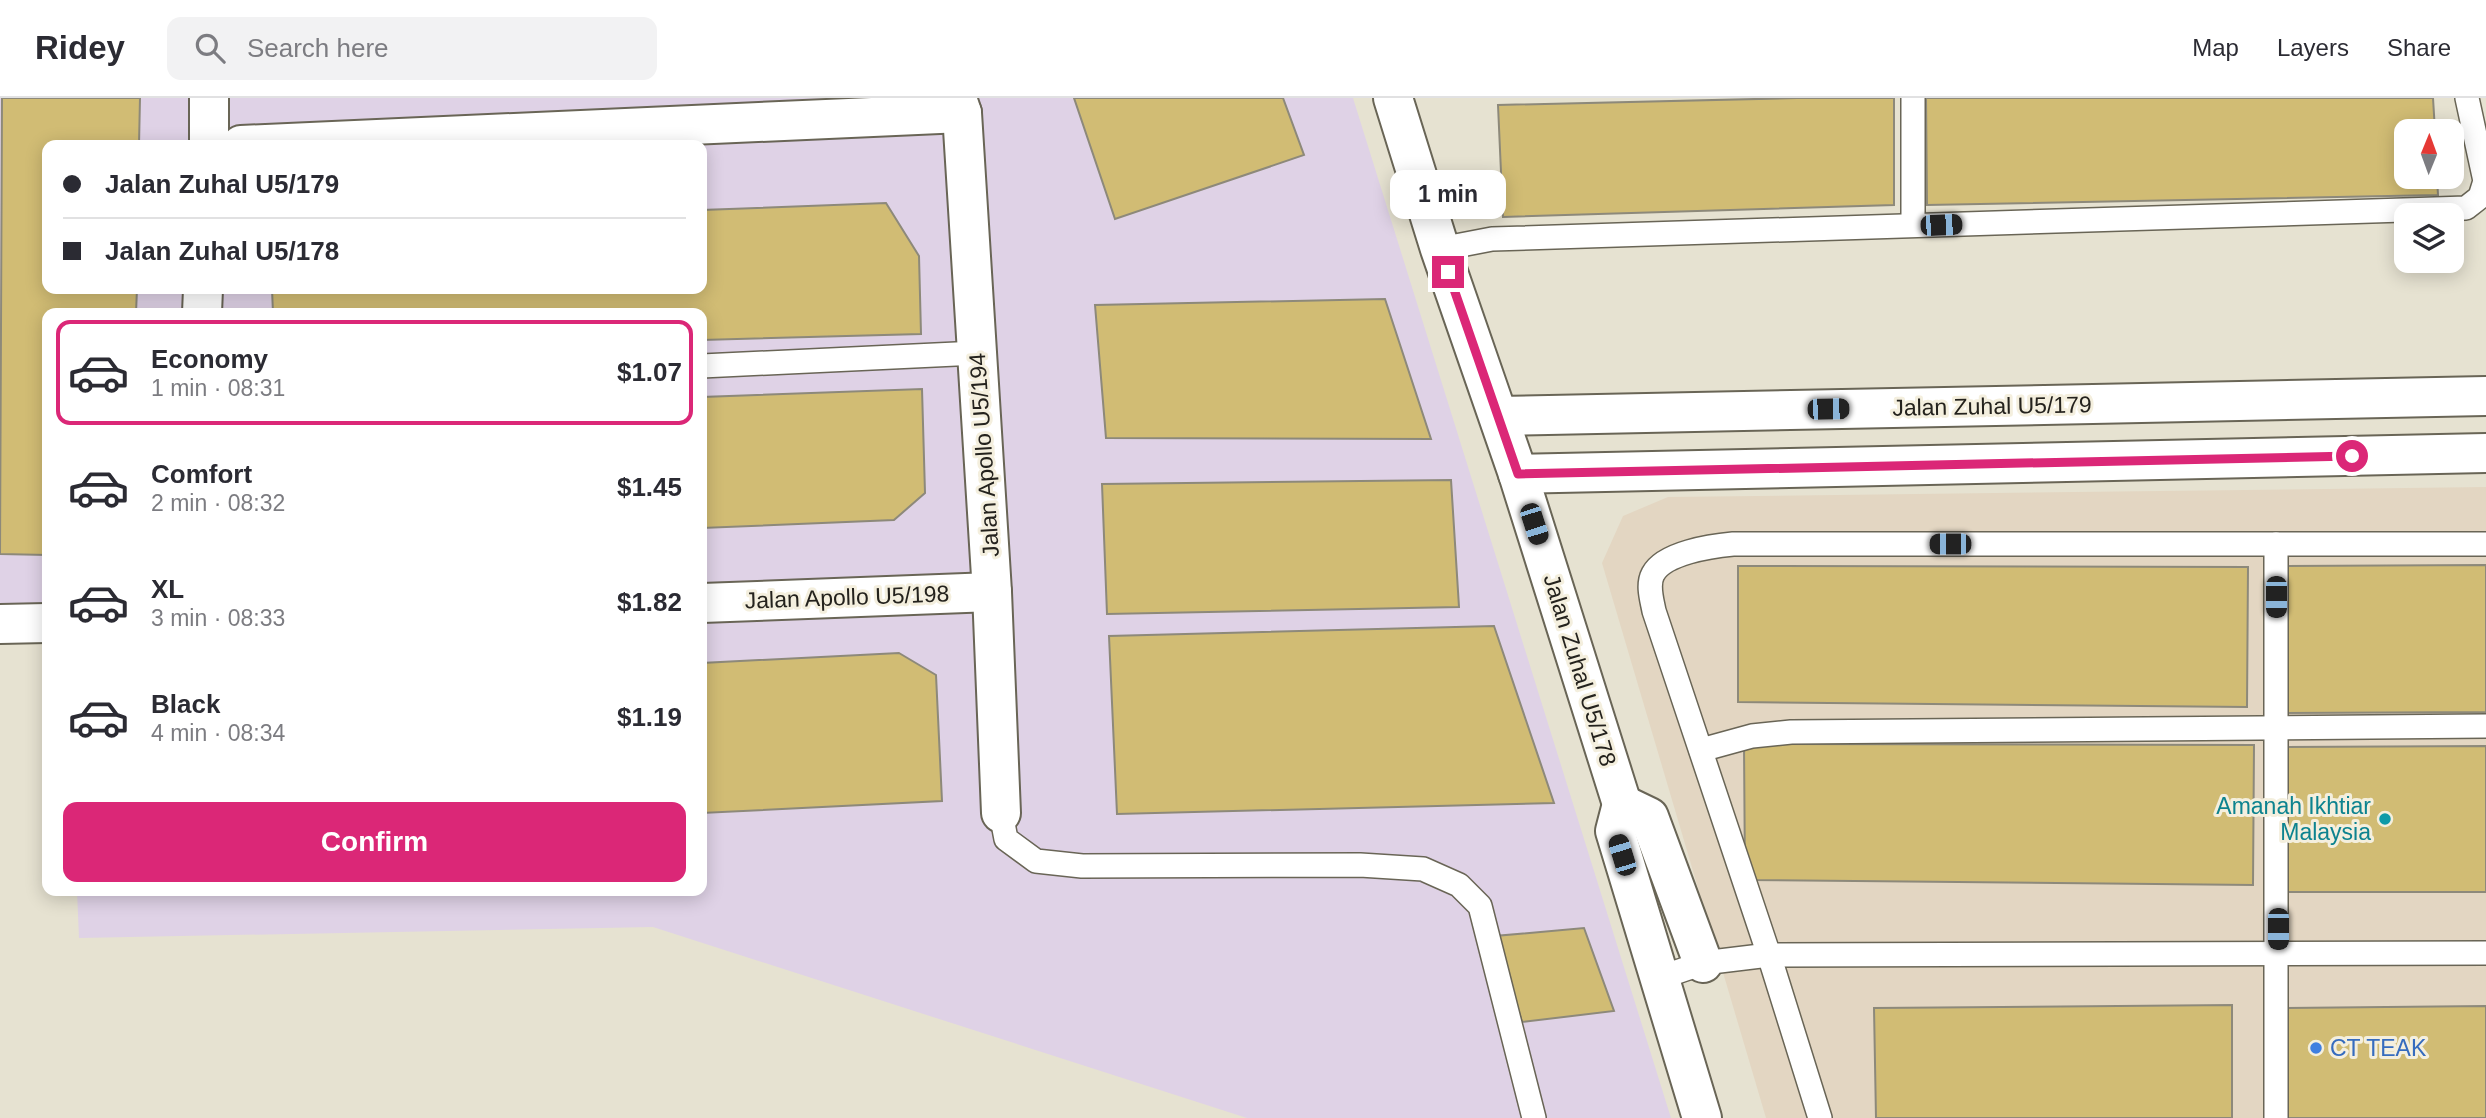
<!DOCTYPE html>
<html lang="en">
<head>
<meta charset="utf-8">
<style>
  body { margin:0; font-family:Arial,sans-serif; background:#f2f2f3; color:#2b2b33; height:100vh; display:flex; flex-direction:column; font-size:26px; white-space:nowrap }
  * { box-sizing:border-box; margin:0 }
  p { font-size:23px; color:#7c7c81 }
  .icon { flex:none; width:38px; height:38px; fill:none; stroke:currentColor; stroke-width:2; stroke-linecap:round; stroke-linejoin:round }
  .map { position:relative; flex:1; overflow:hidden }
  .drawer { position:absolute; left:42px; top:210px; width:665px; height:588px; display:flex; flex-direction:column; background:#fff; border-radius:14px; box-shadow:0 4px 18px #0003 }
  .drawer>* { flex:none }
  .banner { position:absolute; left:42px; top:42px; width:665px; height:154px; border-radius:14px; box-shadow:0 4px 18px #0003; display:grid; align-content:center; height:154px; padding:0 21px; background:#fff }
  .needle { width:46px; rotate:1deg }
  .buttons { position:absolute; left:2394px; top:21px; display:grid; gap:14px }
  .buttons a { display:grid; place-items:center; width:70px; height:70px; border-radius:14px; background:#fff; box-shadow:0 4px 18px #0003; font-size:35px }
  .end { position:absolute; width:32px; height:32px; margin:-16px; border:9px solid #db2777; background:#fff; box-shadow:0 0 0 4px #fff }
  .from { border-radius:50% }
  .bubble { position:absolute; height:49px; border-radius:14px; background:#fff; box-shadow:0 4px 18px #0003; font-size:23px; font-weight:800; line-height:49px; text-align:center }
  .car { position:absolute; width:21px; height:42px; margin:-21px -10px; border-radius:9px; box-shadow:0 0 5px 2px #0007; background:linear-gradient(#222 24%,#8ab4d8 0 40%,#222 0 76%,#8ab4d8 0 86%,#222 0) }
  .banner b { display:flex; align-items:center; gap:24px; height:66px; font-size:26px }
  .banner b+b { border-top:2px solid #e1e1e2 }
  .banner i { width:18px; height:18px; background:#2b2b33 }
  ul { padding:12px 0 0; list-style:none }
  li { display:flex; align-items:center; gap:21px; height:105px; margin:0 14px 10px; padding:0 7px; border:4px solid transparent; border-radius:14px }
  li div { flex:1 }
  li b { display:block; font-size:26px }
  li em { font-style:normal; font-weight:800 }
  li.on { border-color:#db2777 }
  li>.icon { width:63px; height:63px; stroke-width:1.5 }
  .cta { display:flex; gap:14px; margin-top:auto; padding:14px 21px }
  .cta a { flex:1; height:80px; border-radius:14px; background:#db2777; color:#fff; font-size:28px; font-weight:800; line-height:80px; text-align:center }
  header { display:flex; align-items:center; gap:42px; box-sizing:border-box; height:98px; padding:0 35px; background:#fff; border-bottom:2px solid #e1e1e2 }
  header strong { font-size:33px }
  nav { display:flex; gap:38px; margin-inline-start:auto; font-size:24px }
  .search { width:490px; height:63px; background:#f2f2f3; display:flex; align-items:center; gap:18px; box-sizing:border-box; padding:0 24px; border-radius:14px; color:#7c7c81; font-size:26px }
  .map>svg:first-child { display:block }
</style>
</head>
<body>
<header>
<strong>Ridey</strong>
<div class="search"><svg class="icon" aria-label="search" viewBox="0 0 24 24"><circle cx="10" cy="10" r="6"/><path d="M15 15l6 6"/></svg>Search here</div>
<nav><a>Map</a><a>Layers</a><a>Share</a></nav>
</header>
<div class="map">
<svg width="2486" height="1020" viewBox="0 0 2486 1020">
  <rect width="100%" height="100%" fill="#e6e2d1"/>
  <path fill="#e3d6c2" d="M 2486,389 L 2486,1020 L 1766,1020 L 1602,465 L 1623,418 L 1668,399 Z"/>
  <path fill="#dfd2e6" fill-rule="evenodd" d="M 0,0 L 1353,0 L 1671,1020 L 1247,1020 L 653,829 L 79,840 L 77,793 L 702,793 L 702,215 L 47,215 L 47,508 L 0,509 ZM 47,47 L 702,47 L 702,191 L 47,191 Z"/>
  <g fill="#d1bc74" stroke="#8d897a" stroke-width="2">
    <path d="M 2,0 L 140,0 L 139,47 L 47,47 L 47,191 L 137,191 L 136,215 L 47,215 L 47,457 L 0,456 Z"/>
    <path d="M 1074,0 L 1283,0 L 1304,57 L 1115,121 Z"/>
    <path d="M 1797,0 L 1894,0 L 1894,107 L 1503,119 L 1498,7 Z"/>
    <path d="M 1926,0 L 2433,0 L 2435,33 L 2406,33 L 2406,79 L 2437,79 L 2438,97 L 1927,107 Z"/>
    <path d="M 886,105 L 919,158 L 921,236 L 702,242 L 702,215 L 273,215 L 272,191 L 702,191 L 702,112 Z"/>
    <path d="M 1385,201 L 1431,341 L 1106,340 L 1095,207 Z"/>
    <path d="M 922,291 L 925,395 L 894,422 L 702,430 L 702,299 Z"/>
    <path d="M 1451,382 L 1459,509 L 1107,516 L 1102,386 Z"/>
    <path d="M 2486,467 L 2486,614 L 2283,615 L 2284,468 Z"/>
    <path d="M 1738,468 L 2248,469 L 2247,609 L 1738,604 Z"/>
    <path d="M 1494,528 L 1554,705 L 1117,716 L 1109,538 Z"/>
    <path d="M 899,555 L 936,577 L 942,703 L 702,715 L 702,565 Z"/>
    <path d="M 1744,646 L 2254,647 L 2253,787 L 1745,782 Z"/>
    <path d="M 2486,648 L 2486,794 L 2284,794 L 2285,649 Z"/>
    <path d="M 1584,830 L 1614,913 L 1522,924 L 1495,838 Z"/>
    <path d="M 2232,907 L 2232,1020 L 1876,1020 L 1874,910 Z"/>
    <path d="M 2486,908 L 2486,1020 L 2286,1020 L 2287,910 Z"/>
  </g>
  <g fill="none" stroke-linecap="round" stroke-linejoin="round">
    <defs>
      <g id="lane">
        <path d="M 1913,127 L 1913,0"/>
        <path d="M 1440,151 L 1492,141 L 2466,110 L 2480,99 L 2485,83 L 2467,0"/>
        <path d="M 702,268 L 977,255"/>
        <path d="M 2276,446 L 2276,1020"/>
        <path d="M 1701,652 L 1752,638 L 1791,634 L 2486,628"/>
        <path d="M 1001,715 L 1006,741 L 1036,763 L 1082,768 L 1360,767 L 1423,771 L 1459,787 L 1480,808 L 1534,1020"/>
        <path d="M 1659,880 L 1703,865 L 1769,857 L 2486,855"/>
        <path d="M 1820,1020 L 1769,857 L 1654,513 C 1652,502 1647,487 1653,476 C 1664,455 1711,448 1733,446 L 2486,446"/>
      </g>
      <g id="street">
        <path d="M 957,0 L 962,15 L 992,494 L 1001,715"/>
        <path d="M 1393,0 L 1440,151 L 1518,376 L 1622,706"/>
        <path d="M 209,47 L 209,0"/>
        <path d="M 241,47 L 962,15"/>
        <path d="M 202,215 L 203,191"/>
        <path d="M 1499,318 L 2486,298"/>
        <path d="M 1518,376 L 2486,355"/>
        <path d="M 702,505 L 992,494"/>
        <path d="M 0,526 L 47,525"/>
        <path d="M 1622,706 L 1615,733 L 1702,1020"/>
        <path d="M 1622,706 L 1649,719 L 1703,865"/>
      </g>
    </defs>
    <use href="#lane" stroke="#696556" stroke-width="26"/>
    <use href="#street" stroke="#696556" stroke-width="42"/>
    <use href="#lane" stroke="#fff" stroke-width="23"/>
    <use href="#street" stroke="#fff" stroke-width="38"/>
  </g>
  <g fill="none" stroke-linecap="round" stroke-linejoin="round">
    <path stroke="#db2777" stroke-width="9" d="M 1448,174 L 1518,376 L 2352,358"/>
  </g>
  <circle fill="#0f9aa8" stroke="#f4efde" stroke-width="2.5" cx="2385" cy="721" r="7"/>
  <circle fill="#3f7fe0" stroke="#f4efde" stroke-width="2.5" cx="2316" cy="950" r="7"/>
  <g text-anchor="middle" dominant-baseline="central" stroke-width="6" stroke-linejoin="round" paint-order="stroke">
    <g font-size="23" fill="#24221d" stroke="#f4efde">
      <text transform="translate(1992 308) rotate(-1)">Jalan Zuhal U5/179</text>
      <text transform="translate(984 357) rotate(-94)">Jalan Apollo U5/194</text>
      <text transform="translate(847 499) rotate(-2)">Jalan Apollo U5/198</text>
      <text transform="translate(1580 572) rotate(73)">Jalan Zuhal U5/178</text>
    </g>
    <g font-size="23" fill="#0d838f" stroke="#f4efde" text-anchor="end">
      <text x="2371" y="708">Amanah Ikhtiar<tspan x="2371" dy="26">Malaysia</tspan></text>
    </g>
    <g font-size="23" fill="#366cbe" stroke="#f4efde" text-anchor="start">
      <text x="2330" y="950">CT TEAK</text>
    </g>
  </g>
</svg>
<div class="buttons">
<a><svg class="needle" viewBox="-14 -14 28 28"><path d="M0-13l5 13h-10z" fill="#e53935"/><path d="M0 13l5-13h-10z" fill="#7c7c81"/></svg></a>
<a><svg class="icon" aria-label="layers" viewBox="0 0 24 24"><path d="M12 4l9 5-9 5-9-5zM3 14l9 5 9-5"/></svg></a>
</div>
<i class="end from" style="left:2352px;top:358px"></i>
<i class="end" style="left:1448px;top:174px"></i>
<div class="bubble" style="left:1390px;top:72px;width:116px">1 min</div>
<i class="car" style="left:1941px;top:127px;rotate:88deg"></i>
<i class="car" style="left:1828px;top:311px;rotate:89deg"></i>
<i class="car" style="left:1534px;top:426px;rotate:162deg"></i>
<i class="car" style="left:1950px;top:446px;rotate:270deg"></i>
<i class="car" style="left:2276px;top:499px;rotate:180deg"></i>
<i class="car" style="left:1622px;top:757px;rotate:343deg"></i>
<i class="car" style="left:2278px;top:831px;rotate:180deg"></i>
<div class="banner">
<b><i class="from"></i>Jalan Zuhal U5/179</b>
<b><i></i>Jalan Zuhal U5/178</b>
</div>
<section class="drawer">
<ul>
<li class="on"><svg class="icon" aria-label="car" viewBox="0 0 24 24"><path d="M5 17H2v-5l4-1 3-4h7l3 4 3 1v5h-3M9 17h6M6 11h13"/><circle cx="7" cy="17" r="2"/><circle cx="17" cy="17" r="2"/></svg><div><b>Economy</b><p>1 min · 08:31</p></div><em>$1.07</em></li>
<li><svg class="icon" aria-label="car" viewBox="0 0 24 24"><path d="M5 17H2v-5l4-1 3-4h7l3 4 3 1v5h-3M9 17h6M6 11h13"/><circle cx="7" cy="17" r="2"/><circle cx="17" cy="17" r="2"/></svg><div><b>Comfort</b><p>2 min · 08:32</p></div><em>$1.45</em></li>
<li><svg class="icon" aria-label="car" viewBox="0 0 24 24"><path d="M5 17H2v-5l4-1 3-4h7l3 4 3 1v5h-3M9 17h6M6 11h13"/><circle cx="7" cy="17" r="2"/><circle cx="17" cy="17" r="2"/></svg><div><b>XL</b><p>3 min · 08:33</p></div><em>$1.82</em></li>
<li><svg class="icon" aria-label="car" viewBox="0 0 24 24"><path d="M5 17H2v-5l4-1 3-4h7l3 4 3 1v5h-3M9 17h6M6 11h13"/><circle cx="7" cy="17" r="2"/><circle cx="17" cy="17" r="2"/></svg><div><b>Black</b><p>4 min · 08:34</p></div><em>$1.19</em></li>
</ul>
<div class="cta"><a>Confirm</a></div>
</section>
</div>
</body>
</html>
